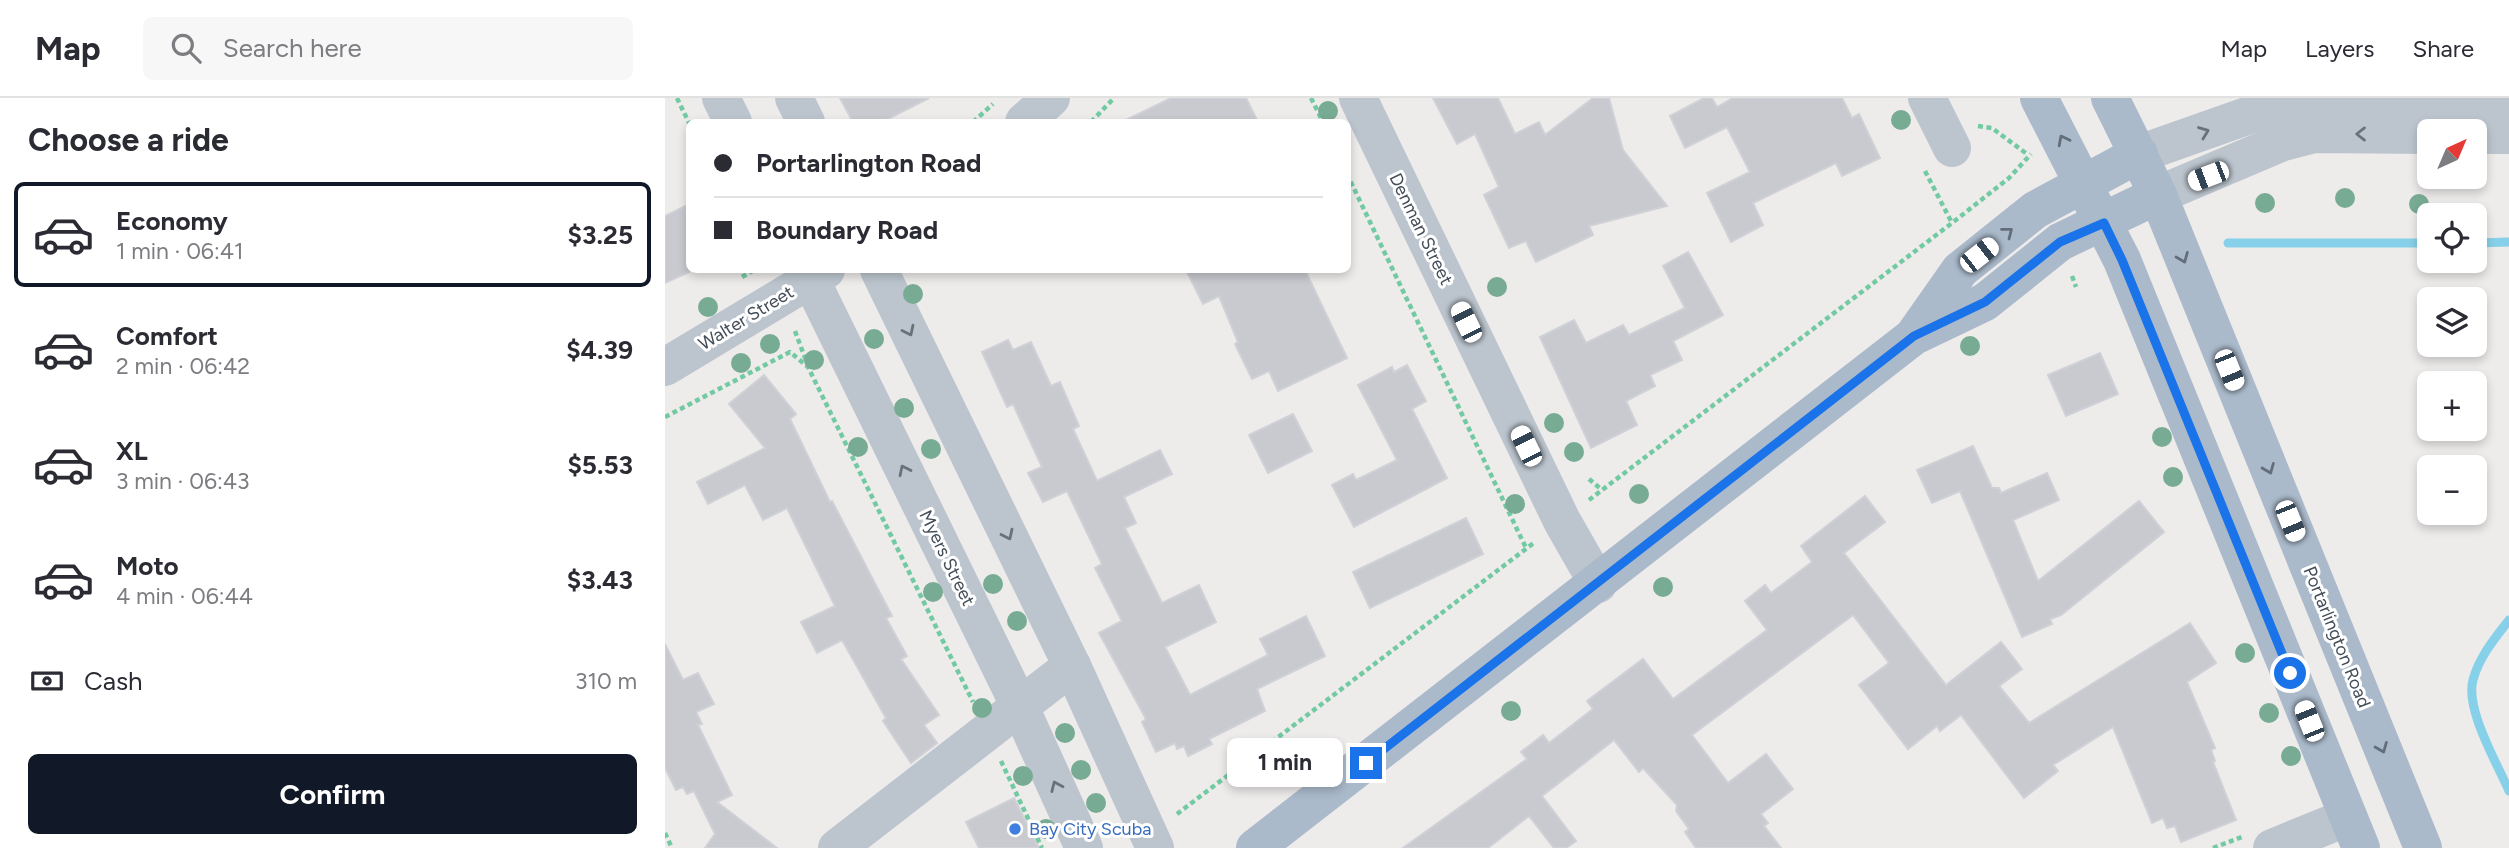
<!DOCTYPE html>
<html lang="en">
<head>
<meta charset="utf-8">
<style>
  body { margin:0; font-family:Figtree,sans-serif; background:#f7f7f7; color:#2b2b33; height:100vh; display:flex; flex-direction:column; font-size:26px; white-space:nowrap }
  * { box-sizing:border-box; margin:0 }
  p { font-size:23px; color:#7c7c81 }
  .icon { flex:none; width:38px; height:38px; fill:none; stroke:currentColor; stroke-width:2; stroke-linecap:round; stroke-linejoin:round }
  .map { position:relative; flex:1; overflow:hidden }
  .details { display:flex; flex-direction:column; background:#fff; width:665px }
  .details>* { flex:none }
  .banner { position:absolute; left:21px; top:21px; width:665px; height:154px; border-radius:10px; box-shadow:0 4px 10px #0003; display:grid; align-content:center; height:154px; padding:0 28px; background:#fff }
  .needle { width:46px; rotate:44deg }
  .controls { position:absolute; left:1752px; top:21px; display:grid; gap:14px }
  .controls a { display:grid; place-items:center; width:70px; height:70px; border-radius:10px; background:#fff; box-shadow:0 4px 10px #0003; font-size:35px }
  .end { position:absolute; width:32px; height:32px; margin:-16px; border:9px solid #1a73e8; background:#fff; box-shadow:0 0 0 4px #fff }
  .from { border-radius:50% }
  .bubble { position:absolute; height:49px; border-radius:10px; background:#fff; box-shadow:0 4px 10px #0003; font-size:23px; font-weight:700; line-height:49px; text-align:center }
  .car { position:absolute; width:21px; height:42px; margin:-21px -10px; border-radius:9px; box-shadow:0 0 5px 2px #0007; background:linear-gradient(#fff 24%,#345 0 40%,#fff 0 76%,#345 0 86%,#fff 0) }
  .banner b { display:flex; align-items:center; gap:24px; height:66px; font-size:26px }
  .banner b+b { border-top:2px solid #e1e1e2 }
  .banner i { width:18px; height:18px; background:#2b2b33 }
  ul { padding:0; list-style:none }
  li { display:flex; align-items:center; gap:21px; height:105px; margin:0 14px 10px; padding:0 14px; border:4px solid transparent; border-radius:10px }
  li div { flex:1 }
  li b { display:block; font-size:26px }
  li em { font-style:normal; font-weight:700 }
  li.on { border-color:#111827 }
  li>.icon { width:63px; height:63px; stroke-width:1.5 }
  h2 { padding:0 28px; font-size:32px; line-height:84px }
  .pay { display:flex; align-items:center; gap:18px; height:77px; padding:0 28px; font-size:26px }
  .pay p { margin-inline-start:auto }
  .action { display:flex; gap:14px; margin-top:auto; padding:14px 28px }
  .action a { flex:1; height:80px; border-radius:10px; background:#111827; color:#fff; font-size:28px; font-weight:700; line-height:80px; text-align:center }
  header { display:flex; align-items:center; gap:42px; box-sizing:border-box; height:98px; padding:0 35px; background:#fff; border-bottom:2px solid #e1e1e2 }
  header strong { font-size:33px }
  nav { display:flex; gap:38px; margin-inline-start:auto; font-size:24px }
  .search { width:490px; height:63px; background:#f7f7f7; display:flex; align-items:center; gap:18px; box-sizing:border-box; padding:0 24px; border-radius:10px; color:#7c7c81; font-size:26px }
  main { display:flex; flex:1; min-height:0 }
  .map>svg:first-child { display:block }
</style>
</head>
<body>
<header>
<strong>Map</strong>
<div class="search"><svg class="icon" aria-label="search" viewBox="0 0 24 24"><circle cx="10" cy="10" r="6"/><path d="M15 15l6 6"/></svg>Search here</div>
<nav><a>Map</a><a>Layers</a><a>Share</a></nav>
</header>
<main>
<section class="details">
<h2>Choose a ride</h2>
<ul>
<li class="on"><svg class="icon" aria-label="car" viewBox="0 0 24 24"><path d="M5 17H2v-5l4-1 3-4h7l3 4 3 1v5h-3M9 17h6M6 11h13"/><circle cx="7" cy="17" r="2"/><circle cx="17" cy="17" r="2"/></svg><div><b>Economy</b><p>1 min · 06:41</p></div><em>$3.25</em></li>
<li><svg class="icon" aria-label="car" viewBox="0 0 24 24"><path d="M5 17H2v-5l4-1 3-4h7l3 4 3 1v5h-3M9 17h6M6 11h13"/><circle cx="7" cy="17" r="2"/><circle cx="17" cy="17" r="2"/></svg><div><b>Comfort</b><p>2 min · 06:42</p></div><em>$4.39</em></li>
<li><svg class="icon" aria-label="car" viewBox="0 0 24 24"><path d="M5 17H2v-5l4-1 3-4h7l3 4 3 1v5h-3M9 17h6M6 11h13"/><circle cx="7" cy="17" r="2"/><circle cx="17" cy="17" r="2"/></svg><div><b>XL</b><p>3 min · 06:43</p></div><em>$5.53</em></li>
<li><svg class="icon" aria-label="car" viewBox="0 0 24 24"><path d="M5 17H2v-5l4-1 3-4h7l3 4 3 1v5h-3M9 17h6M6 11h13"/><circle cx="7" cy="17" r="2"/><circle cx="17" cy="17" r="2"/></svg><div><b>Moto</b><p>4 min · 06:44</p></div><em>$3.43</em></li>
</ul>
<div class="pay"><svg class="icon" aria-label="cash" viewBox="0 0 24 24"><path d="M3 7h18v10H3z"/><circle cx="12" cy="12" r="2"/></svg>Cash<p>310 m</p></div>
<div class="action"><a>Confirm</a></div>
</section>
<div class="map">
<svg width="1844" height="750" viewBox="0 0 1844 750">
  <rect width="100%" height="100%" fill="#eeebeb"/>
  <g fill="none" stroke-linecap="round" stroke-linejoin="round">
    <g stroke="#86d1e9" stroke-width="9">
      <path d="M 1563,145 L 1764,145"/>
      <path d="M 1810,145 L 1844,144"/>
      <path d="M 1844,522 C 1830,540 1814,559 1808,582 C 1800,611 1832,665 1844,693"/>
    </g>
  </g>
  <g fill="#c8cad0" stroke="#cfd1d7" stroke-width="2">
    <path d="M 175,0 L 264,0 L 217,24 L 188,24 Z"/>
    <path d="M 506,0 L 581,0 L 593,24 L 457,24 Z"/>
    <path d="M 768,0 L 833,0 L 850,36 L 874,24 L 880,37 L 928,0 L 944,0 L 958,52 L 1002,108 L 924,128 L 928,137 L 871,164 L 861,143 L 844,150 L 819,97 L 834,89 L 810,36 L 792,46 Z"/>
    <path d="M 1039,0 L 1047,0 L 1052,9 L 1068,0 L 1177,0 L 1187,20 L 1194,16 L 1215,60 L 1177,78 L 1171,65 L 1088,105 L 1098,127 L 1066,144 L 1042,95 L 1085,74 L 1062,29 L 1020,50 L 1005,18 Z"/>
    <path d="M 24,106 L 24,174 L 0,185 L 0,118 Z"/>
    <path d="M 1023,154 L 1058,217 L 1008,243 L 1017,262 L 985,277 L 990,288 L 961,303 L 972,327 L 926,350 L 875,239 L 909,222 L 921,245 L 958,227 L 964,237 L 1020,210 L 998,168 Z"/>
    <path d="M 521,172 L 640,172 L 682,260 L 613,293 L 604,273 L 587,281 L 570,246 L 573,244 L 554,198 L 538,206 Z"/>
    <path d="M 343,242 L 348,252 L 366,244 L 386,288 L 395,284 L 414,328 L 408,331 L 432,383 L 495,352 L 507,376 L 459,399 L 471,425 L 460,430 L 497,505 L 534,487 L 551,524 L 500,549 L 525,597 L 603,557 L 595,541 L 641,518 L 660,558 L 592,591 L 600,613 L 544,641 L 547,646 L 523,658 L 519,648 L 512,651 L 510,645 L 491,654 L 477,624 L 481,621 L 434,535 L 457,523 L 430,470 L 437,466 L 402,393 L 378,404 L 363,375 L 377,369 L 348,306 L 342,309 L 317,254 Z"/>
    <path d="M 1435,255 L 1453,296 L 1401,318 L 1383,277 Z"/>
    <path d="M 742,267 L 761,303 L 747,311 L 782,380 L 689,429 L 667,387 L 688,376 L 691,382 L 732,362 L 693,287 L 727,269 L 729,274 Z"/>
    <path d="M 99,277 L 131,316 L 125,321 L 165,404 L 167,403 L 227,518 L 221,520 L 242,558 L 236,561 L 274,617 L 259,627 L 272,645 L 246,665 L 218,623 L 221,620 L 177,542 L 152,555 L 136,524 L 170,508 L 122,410 L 98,422 L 80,387 L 43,406 L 32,384 L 100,350 L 64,306 Z"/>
    <path d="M 628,316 L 647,353 L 603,375 L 584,337 Z"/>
    <path d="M 1308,348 L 1327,390 L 1334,390 L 1336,395 L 1382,375 L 1394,402 L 1348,422 L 1373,483 L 1474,403 L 1499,434 L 1396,517 L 1385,521 L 1387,526 L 1357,539 L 1295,393 L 1267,405 L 1252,372 Z"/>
    <path d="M 1200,398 L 1220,424 L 1179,455 L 1281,587 L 1336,544 L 1357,571 L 1334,588 L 1364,625 L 1525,525 L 1551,565 L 1522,584 L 1550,650 L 1546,652 L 1550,663 L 1548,664 L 1571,722 L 1516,744 L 1510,728 L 1502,730 L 1498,720 L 1487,725 L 1448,629 L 1388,667 L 1393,673 L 1359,700 L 1296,617 L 1275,633 L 1272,628 L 1243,651 L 1194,587 L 1224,565 L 1188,517 L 1027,637 L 1063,685 L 1101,656 L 1128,691 L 1096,716 L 1103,725 L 1099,728 L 1116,750 L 1031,750 L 1020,734 L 1024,731 L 1011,713 L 1012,707 L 978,670 L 974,674 L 949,642 L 877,698 L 911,743 L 901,750 L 889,750 L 864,718 L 823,750 L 738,750 L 862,661 L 856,654 L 878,637 L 884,645 L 928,611 L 922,603 L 978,561 L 1008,601 L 1102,532 L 1080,503 L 1100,487 L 1106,495 L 1147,464 L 1136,448 Z"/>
    <path d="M 801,420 L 818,456 L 705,510 L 688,474 Z"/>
    <path d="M 0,546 L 18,582 L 33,575 L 49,606 L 31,614 L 37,626 L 33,627 L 67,697 L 52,704 L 112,750 L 40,750 L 50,736 L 29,693 L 22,696 L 18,689 L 11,692 L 0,670 Z"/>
    <path d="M 349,700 L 374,750 L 314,750 L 301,724 Z"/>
  </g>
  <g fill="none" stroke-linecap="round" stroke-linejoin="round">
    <g stroke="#72caa2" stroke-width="4.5" stroke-dasharray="5 3.5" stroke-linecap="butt">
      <path d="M 12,0 L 24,25"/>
      <path d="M 646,0 L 658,24"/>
      <path d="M 308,24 L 328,6"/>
      <path d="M 426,24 L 449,0"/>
      <path d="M 1313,28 L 1327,30 L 1362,56"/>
      <path d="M 1260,73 L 1287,125"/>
      <path d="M 682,76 L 861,450"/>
      <path d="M 1407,178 L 1411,189"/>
      <path d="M 77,179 L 89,172"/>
      <path d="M 130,233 L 143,268"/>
      <path d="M 0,319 L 125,254 L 143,269 L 308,604"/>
      <path d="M 924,381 L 937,392"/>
      <path d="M 924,402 L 1287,125 L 1344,80 L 1366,56"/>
      <path d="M 336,663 L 377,750"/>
      <path d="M 512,716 L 870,444"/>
      <path d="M 0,735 L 7,750"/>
      <path d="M 1548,750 L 1577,739"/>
    </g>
    <g stroke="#bcc5ce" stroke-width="38">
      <path d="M 56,0 L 68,24"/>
      <path d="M 129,0 L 141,24"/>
      <path d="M 693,0 L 897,423 L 933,486"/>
      <path d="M 1262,0 L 1287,50"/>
      <path d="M 359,24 L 386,0"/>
      <path d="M 1810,37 L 1844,37"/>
      <path d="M 1474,56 L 1593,14 L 1844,2"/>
      <path d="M 1493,97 L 1618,44 L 1649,36 L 1764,37"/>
      <path d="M 141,172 L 355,609 L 419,750"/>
      <path d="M 214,172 L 407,568 L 490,750"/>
      <path d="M 0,269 L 161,172"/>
      <path d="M 172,750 L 407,568"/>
      <path d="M 1607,750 L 1683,719"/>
    </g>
    <g stroke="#abbacb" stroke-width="38">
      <path d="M 1374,0 L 1457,162 L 1696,750"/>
      <path d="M 1445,0 L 1493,97 L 1758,750"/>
      <path d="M 1250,236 L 1295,172 L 1370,112 L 1474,56"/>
      <path d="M 590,750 L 1249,238 L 1320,204 L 1395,144 L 1493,97"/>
    </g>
  </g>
  <g fill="#78ab93">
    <circle cx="663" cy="13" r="10"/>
    <circle cx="1236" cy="22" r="10"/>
    <circle cx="1680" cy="100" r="10"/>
    <circle cx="1600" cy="105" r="10"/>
    <circle cx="1754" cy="106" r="10"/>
    <circle cx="832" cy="189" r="10"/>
    <circle cx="248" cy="196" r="10"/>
    <circle cx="43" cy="209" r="10"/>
    <circle cx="209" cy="241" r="10"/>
    <circle cx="105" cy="246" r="10"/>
    <circle cx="1305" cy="248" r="10"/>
    <circle cx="149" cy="262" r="10"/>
    <circle cx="76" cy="265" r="10"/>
    <circle cx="239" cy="310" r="10"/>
    <circle cx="889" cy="325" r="10"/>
    <circle cx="1497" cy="339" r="10"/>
    <circle cx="193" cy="349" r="10"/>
    <circle cx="266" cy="351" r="10"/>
    <circle cx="909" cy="354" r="10"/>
    <circle cx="1508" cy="379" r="10"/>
    <circle cx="974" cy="396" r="10"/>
    <circle cx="850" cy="406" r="10"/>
    <circle cx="328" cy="486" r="10"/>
    <circle cx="998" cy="489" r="10"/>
    <circle cx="268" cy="494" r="10"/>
    <circle cx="352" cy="523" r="10"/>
    <circle cx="1580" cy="555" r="10"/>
    <circle cx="317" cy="610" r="10"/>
    <circle cx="846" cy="613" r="10"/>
    <circle cx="1604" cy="615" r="10"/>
    <circle cx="400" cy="635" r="10"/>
    <circle cx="1626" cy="658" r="10"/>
    <circle cx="416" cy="672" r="10"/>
    <circle cx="358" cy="678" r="10"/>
    <circle cx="431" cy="705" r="10"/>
    <circle cx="381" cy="731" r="10"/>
  </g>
  <defs><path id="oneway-chevron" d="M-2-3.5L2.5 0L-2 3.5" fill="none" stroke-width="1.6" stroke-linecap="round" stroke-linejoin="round" transform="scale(1.75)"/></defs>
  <g stroke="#68727b">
    <use href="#oneway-chevron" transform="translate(1539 34) rotate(-21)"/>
    <use href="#oneway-chevron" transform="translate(1696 36) rotate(-180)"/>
    <use href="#oneway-chevron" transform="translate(244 233) rotate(64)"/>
    <use href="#oneway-chevron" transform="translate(239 372) rotate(-116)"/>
    <use href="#oneway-chevron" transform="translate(343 437) rotate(64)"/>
    <use href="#oneway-chevron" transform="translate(391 688) rotate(-114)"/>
  </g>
  <g stroke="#636e7a">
    <use href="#oneway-chevron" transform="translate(1398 42) rotate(-117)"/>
    <use href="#oneway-chevron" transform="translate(1343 134) rotate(-38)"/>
    <use href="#oneway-chevron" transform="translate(1518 160) rotate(68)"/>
    <use href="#oneway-chevron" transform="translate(1604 371) rotate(68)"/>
    <use href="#oneway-chevron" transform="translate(1717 650) rotate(68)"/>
  </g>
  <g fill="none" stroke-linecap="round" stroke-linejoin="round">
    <path stroke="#1a73e8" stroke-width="9" d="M 701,665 L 1249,238 L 1320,204 L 1395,144 L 1439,125 L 1457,162 L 1625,575"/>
  </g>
  <circle fill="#3f7fe0" stroke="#fff" stroke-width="2.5" cx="350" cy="731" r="7"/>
  <g text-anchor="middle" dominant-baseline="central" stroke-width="6" stroke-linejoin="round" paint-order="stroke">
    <g font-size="18" fill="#444e58" stroke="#fff">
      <text transform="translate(756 131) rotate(64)">Denman Street</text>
      <text transform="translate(81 220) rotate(-31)">Walter Street</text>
      <text transform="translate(282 460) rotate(64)">Myers Street</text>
      <text transform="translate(1672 539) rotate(68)">Portarlington Road</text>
    </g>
    <g font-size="18" fill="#366cbe" stroke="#fff" text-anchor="start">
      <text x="364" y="731">Bay City Scuba</text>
    </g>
  </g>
</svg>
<div class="controls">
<a><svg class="needle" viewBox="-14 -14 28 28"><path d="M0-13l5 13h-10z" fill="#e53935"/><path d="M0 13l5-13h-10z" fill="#7c7c81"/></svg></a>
<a><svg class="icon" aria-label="locate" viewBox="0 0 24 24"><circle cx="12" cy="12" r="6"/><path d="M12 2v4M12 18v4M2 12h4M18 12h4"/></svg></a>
<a><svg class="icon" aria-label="layers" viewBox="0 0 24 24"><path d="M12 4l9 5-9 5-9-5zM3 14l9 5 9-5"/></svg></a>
<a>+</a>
<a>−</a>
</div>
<i class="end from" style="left:1625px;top:575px"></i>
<i class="end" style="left:701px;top:665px"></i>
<div class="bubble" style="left:562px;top:640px;width:116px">1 min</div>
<i class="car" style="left:1543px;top:78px;rotate:249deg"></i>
<i class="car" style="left:1314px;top:157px;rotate:52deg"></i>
<i class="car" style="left:801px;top:224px;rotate:334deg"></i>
<i class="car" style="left:1564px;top:272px;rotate:158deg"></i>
<i class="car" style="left:861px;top:348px;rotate:334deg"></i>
<i class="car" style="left:1625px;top:423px;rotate:158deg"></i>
<i class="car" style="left:1644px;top:623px;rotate:338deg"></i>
<div class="banner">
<b><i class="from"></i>Portarlington Road</b>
<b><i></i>Boundary Road</b>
</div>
</div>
</main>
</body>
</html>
